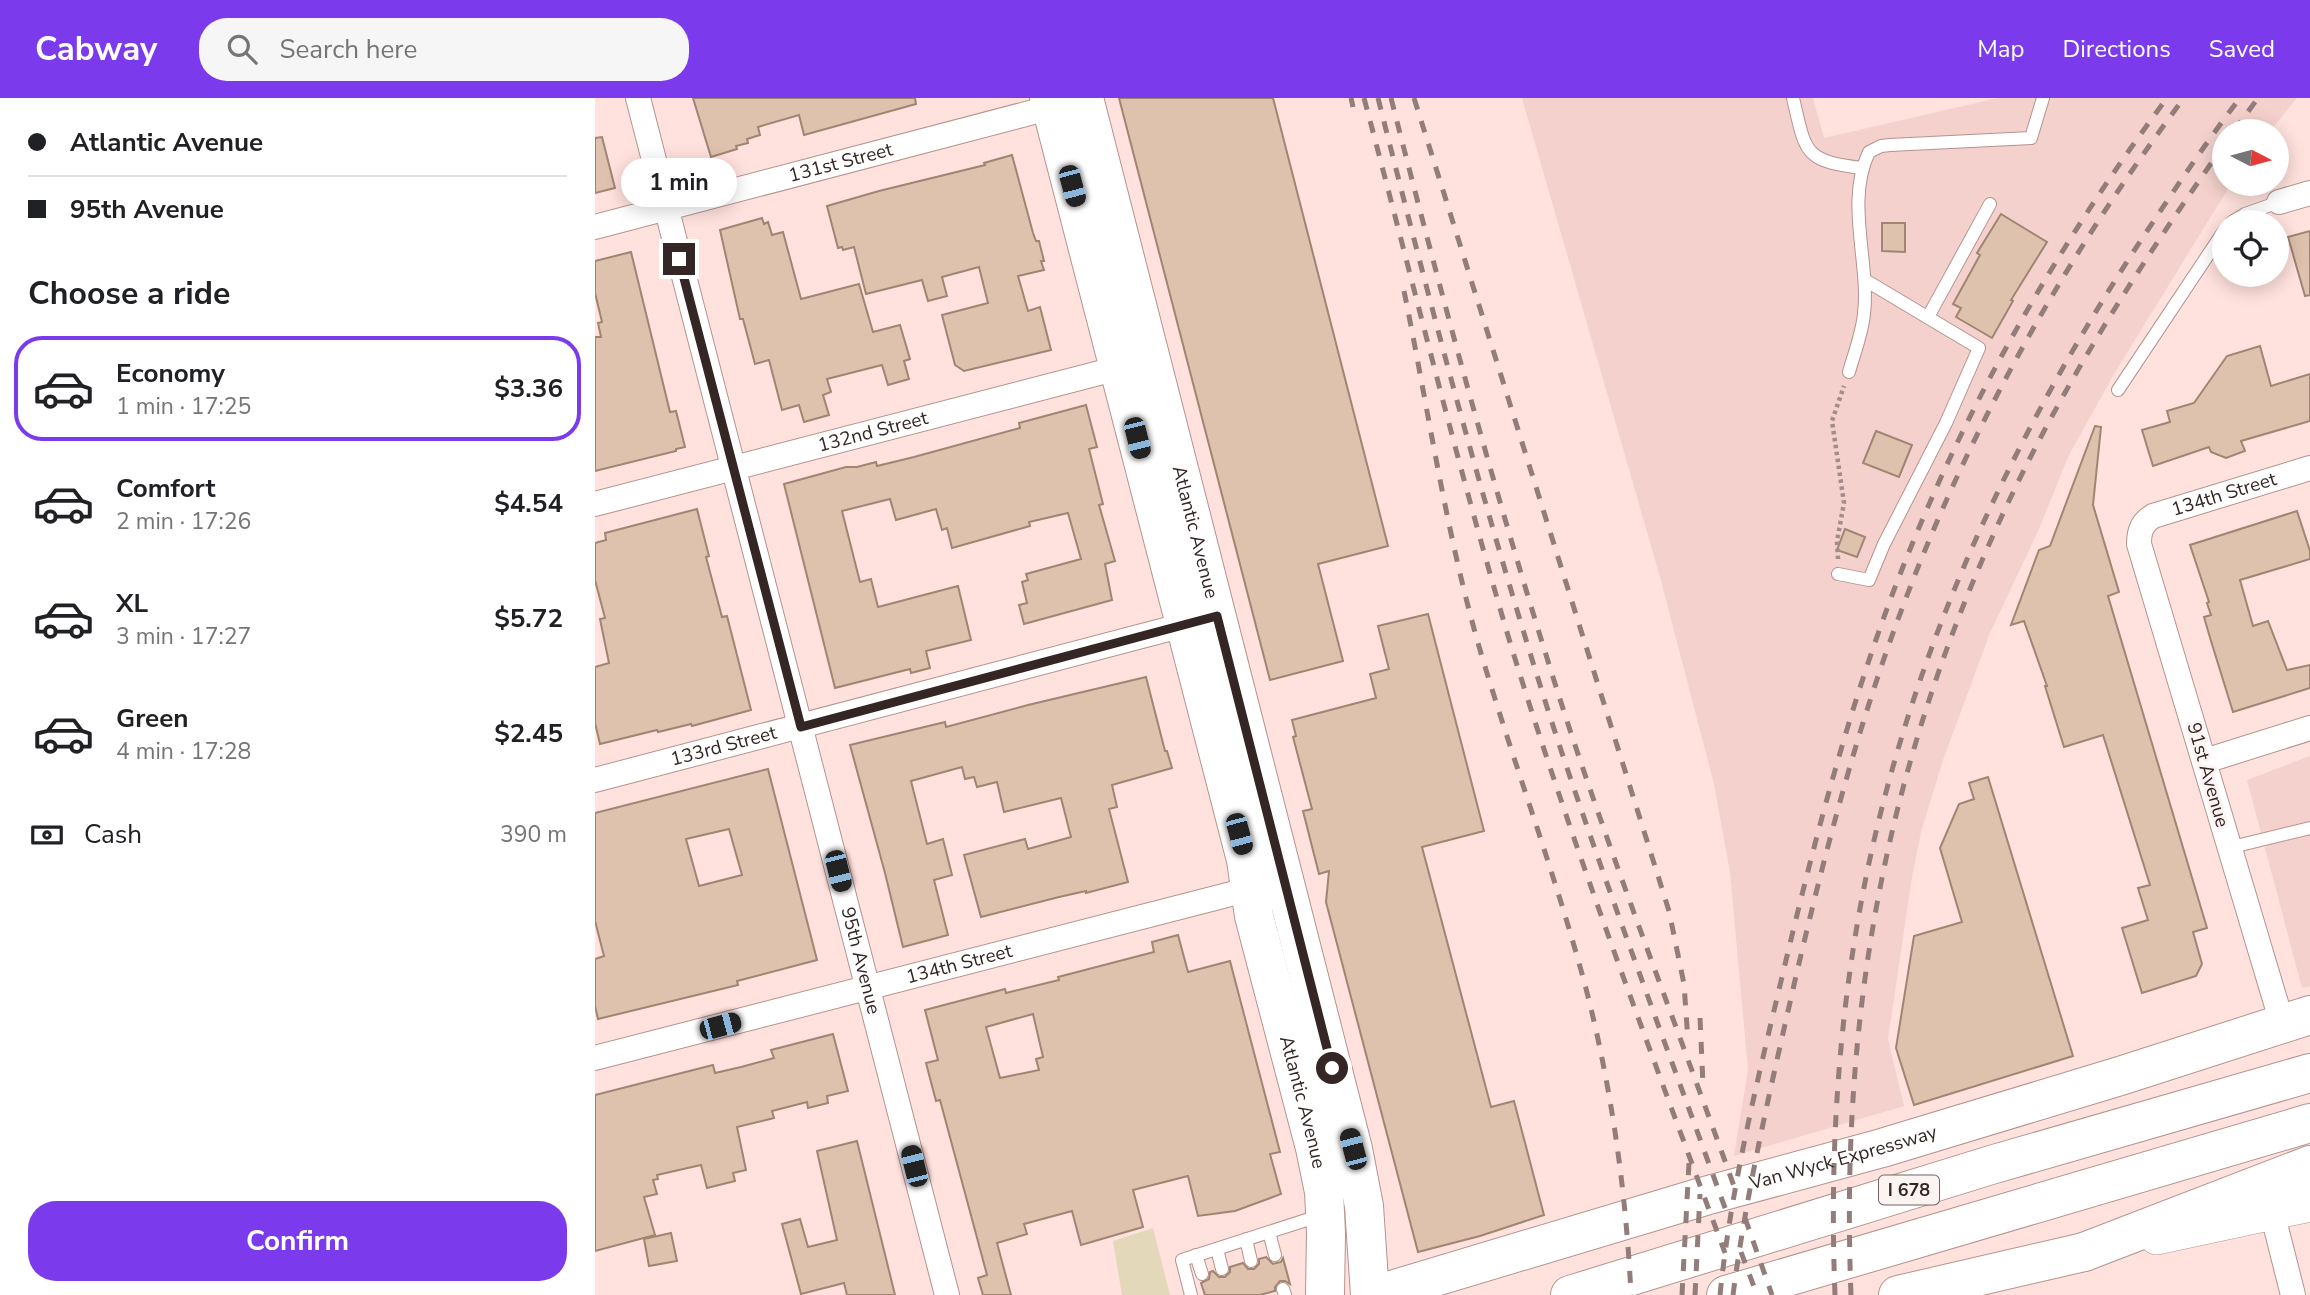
<!DOCTYPE html>
<html lang="en">
<head>
<meta charset="utf-8">
<style>
  body { margin:0; font-family:"Nunito Sans",sans-serif; background:#f6f6f6; color:#202124; height:100vh; display:flex; flex-direction:column; font-size:26px; white-space:nowrap }
  * { box-sizing:border-box; margin:0 }
  p { font-size:23px; color:#757577 }
  .icon { flex:none; width:38px; height:38px; fill:none; stroke:currentColor; stroke-width:2; stroke-linecap:round; stroke-linejoin:round }
  .map { position:relative; flex:1; overflow:hidden }
  .drawer { display:flex; flex-direction:column; background:#fff; width:595px }
  .drawer>* { flex:none }
  .guide { display:grid; align-content:center; height:154px; padding:0 28px; background:#fff }
  .needle { width:46px; rotate:96deg }
  .tools { position:absolute; left:1617px; top:21px; display:grid; gap:14px }
  .tools a { display:grid; place-items:center; width:77px; height:77px; border-radius:50%; background:#fff; box-shadow:0 4px 18px #0003; font-size:35px }
  .end { position:absolute; width:32px; height:32px; margin:-16px; border:9px solid #332624; background:#fff; box-shadow:0 0 0 4px #fff }
  .from { border-radius:50% }
  .bubble { position:absolute; height:49px; border-radius:24px; background:#fff; box-shadow:0 4px 18px #0003; font-size:23px; font-weight:700; line-height:49px; text-align:center }
  .car { position:absolute; width:21px; height:42px; margin:-21px -10px; border-radius:9px; box-shadow:0 0 5px 2px #0007; background:linear-gradient(#222 24%,#8ab4d8 0 40%,#222 0 76%,#8ab4d8 0 86%,#222 0) }
  .guide b { display:flex; align-items:center; gap:24px; height:66px; font-size:26px }
  .guide b+b { border-top:2px solid #e0e0e0 }
  .guide i { width:18px; height:18px; background:#202124 }
  ul { padding:0; list-style:none }
  li { display:flex; align-items:center; gap:21px; height:105px; margin:0 14px 10px; padding:0 14px; border:4px solid transparent; border-radius:28px }
  li div { flex:1 }
  li b { display:block; font-size:26px }
  li em { font-style:normal; font-weight:700 }
  li.active { border-color:#7c3aed }
  li>.icon { width:63px; height:63px; stroke-width:1.5 }
  h2 { padding:0 28px; font-size:32px; line-height:84px }
  .pay { display:flex; align-items:center; gap:18px; height:77px; padding:0 28px; font-size:26px }
  .pay p { margin-inline-start:auto }
  .action { display:flex; gap:14px; margin-top:auto; padding:14px 28px }
  .action a { flex:1; height:80px; border-radius:28px; background:#7c3aed; color:#fff; font-size:28px; font-weight:700; line-height:80px; text-align:center }
  header { display:flex; align-items:center; gap:42px; box-sizing:border-box; height:98px; padding:0 35px; background:#7c3aed; color:#fff }
  header strong { font-size:33px }
  nav { display:flex; gap:38px; margin-inline-start:auto; font-size:24px }
  .search { width:490px; height:63px; background:#f6f6f6; display:flex; align-items:center; gap:18px; box-sizing:border-box; padding:0 24px; border-radius:28px; color:#757577; font-size:26px }
  main { display:flex; flex:1; min-height:0 }
  .map>svg:first-child { display:block }
</style>
</head>
<body>
<header>
<strong>Cabway</strong>
<div class="search"><svg class="icon" aria-label="search" viewBox="0 0 24 24"><circle cx="10" cy="10" r="6"/><path d="M15 15l6 6"/></svg>Search here</div>
<nav><a>Map</a><a>Directions</a><a>Saved</a></nav>
</header>
<main>
<section class="drawer">
<div class="guide">
<b><i class="from"></i>Atlantic Avenue</b>
<b><i></i>95th Avenue</b>
</div>
<h2>Choose a ride</h2>
<ul>
<li class="active"><svg class="icon" aria-label="car" viewBox="0 0 24 24"><path d="M5 17H2v-5l4-1 3-4h7l3 4 3 1v5h-3M9 17h6M6 11h13"/><circle cx="7" cy="17" r="2"/><circle cx="17" cy="17" r="2"/></svg><div><b>Economy</b><p>1 min · 17:25</p></div><em>$3.36</em></li>
<li><svg class="icon" aria-label="car" viewBox="0 0 24 24"><path d="M5 17H2v-5l4-1 3-4h7l3 4 3 1v5h-3M9 17h6M6 11h13"/><circle cx="7" cy="17" r="2"/><circle cx="17" cy="17" r="2"/></svg><div><b>Comfort</b><p>2 min · 17:26</p></div><em>$4.54</em></li>
<li><svg class="icon" aria-label="car" viewBox="0 0 24 24"><path d="M5 17H2v-5l4-1 3-4h7l3 4 3 1v5h-3M9 17h6M6 11h13"/><circle cx="7" cy="17" r="2"/><circle cx="17" cy="17" r="2"/></svg><div><b>XL</b><p>3 min · 17:27</p></div><em>$5.72</em></li>
<li><svg class="icon" aria-label="car" viewBox="0 0 24 24"><path d="M5 17H2v-5l4-1 3-4h7l3 4 3 1v5h-3M9 17h6M6 11h13"/><circle cx="7" cy="17" r="2"/><circle cx="17" cy="17" r="2"/></svg><div><b>Green</b><p>4 min · 17:28</p></div><em>$2.45</em></li>
</ul>
<div class="pay"><svg class="icon" aria-label="cash" viewBox="0 0 24 24"><path d="M3 7h18v10H3z"/><circle cx="12" cy="12" r="2"/></svg>Cash<p>390 m</p></div>
<div class="action"><a>Confirm</a></div>
</section>
<div class="map">
<svg width="1715" height="1197" viewBox="0 0 1715 1197">
  <rect width="100%" height="100%" fill="#ffe1dd"/>
  <g fill="#f4d1cc">
    <path d="M 927,0 L 1218,0 L 1229,40 L 1403,0 L 1702,0 L 1675,33 L 1629,33 L 1629,86 L 1636,86 L 1519,276 L 1473,359 L 1444,431 L 1395,535 L 1348,662 L 1326,734 L 1317,779 L 1293,941 L 1309,1008 L 1139,1058 L 1153,972 L 1135,774 L 1119,686 L 1065,479 Z"/>
    <path d="M 1715,658 L 1715,888 L 1707,890 L 1652,682 Z"/>
  </g>
  <path fill="#e4d8ba" d="M 558,1130 L 575,1197 L 527,1197 L 518,1143 Z"/>
  <g fill="#dec2ae" stroke="#9f8572" stroke-width="2" fill-rule="evenodd">
    <path d="M 98,0 L 320,0 L 321,6 L 209,37 L 204,17 L 163,29 L 165,37 L 152,41 L 153,45 L 141,48 L 142,51 L 116,59 Z"/>
    <path d="M 524,0 L 678,0 L 793,448 L 723,466 L 748,563 L 675,582 Z"/>
    <path d="M 7,39 L 20,90 L 0,95 L 0,40 Z"/>
    <path d="M 417,57 L 438,135 L 441,143 L 444,143 L 449,163 L 446,163 L 449,172 L 423,178 L 433,213 L 445,209 L 456,252 L 369,273 L 360,267 L 347,217 L 393,205 L 384,169 L 347,179 L 352,198 L 333,203 L 327,182 L 271,196 L 259,149 L 248,152 L 247,149 L 243,150 L 232,108 L 284,93 L 390,67 L 389,65 Z"/>
    <path d="M 1406,116 L 1452,144 L 1416,202 L 1418,203 L 1397,240 L 1361,219 L 1366,210 L 1358,206 L 1385,157 L 1382,155 Z"/>
    <path d="M 167,120 L 169,126 L 173,124 L 177,137 L 188,134 L 206,201 L 264,186 L 278,234 L 305,227 L 315,261 L 309,263 L 314,281 L 293,287 L 287,267 L 232,281 L 236,294 L 228,297 L 234,317 L 209,324 L 204,307 L 187,312 L 174,262 L 160,266 L 148,221 L 145,221 L 125,132 Z"/>
    <path d="M 1287,125 L 1310,125 L 1310,154 L 1287,153 Z"/>
    <path d="M 1715,133 L 1715,197 L 1710,198 L 1693,139 Z"/>
    <path d="M 36,154 L 75,314 L 81,313 L 90,349 L 81,351 L 81,353 L 0,373 L 0,239 L 6,239 L 3,225 L 7,224 L 0,195 L 0,163 Z"/>
    <path d="M 1665,248 L 1676,288 L 1715,276 L 1715,323 L 1646,343 L 1650,353 L 1631,360 L 1616,354 L 1614,349 L 1558,368 L 1547,332 L 1575,324 L 1572,313 L 1599,305 L 1632,258 Z"/>
    <path d="M 491,307 L 502,349 L 494,351 L 508,406 L 504,407 L 520,463 L 510,466 L 517,502 L 429,526 L 424,507 L 432,505 L 427,484 L 433,482 L 431,476 L 486,461 L 473,415 L 434,424 L 435,428 L 357,450 L 352,430 L 347,432 L 341,411 L 301,422 L 295,401 L 247,413 L 265,484 L 276,481 L 283,509 L 363,488 L 376,542 L 331,553 L 335,570 L 316,575 L 315,571 L 240,590 L 189,386 L 251,369 L 262,369 L 281,364 L 282,368 L 319,359 L 425,330 L 424,325 Z"/>
    <path d="M 1500,328 L 1506,329 L 1498,407 L 1524,494 L 1513,498 L 1612,830 L 1598,834 L 1607,866 L 1601,878 L 1547,895 L 1527,830 L 1553,822 L 1543,790 L 1555,787 L 1508,637 L 1469,649 L 1450,588 L 1452,588 L 1429,523 L 1416,527 L 1444,452 L 1455,448 Z"/>
    <path d="M 1281,333 L 1317,347 L 1304,379 L 1268,365 Z"/>
    <path d="M 102,411 L 114,458 L 111,459 L 127,519 L 132,518 L 156,612 L 97,628 L 96,626 L 63,634 L 62,632 L 5,646 L 0,625 L 0,569 L 14,565 L 5,521 L 10,520 L 0,482 L 0,445 L 11,442 L 10,435 Z"/>
    <path d="M 1702,413 L 1715,453 L 1715,461 L 1645,482 L 1658,528 L 1673,523 L 1692,572 L 1715,567 L 1715,590 L 1638,614 L 1616,543 L 1609,519 L 1616,517 L 1612,505 L 1614,504 L 1595,447 Z"/>
    <path d="M 1250,431 L 1270,439 L 1262,459 L 1242,452 Z"/>
    <path d="M 833,516 L 889,733 L 827,749 L 896,1009 L 919,1003 L 949,1117 L 885,1138 L 823,1154 L 731,804 L 734,773 L 724,776 L 708,713 L 717,711 L 698,639 L 701,638 L 697,622 L 781,600 L 775,576 L 794,571 L 783,528 Z"/>
    <path d="M 551,579 L 570,653 L 572,653 L 577,670 L 517,687 L 522,709 L 514,711 L 533,784 L 491,795 L 491,793 L 464,799 L 386,819 L 369,757 L 430,741 L 433,751 L 476,739 L 466,700 L 409,714 L 402,684 L 382,689 L 379,679 L 370,681 L 367,669 L 316,683 L 332,746 L 348,741 L 357,777 L 339,782 L 353,837 L 308,849 L 290,775 L 255,647 L 350,624 L 351,629 L 433,607 Z"/>
    <path d="M 173,671 L 222,862 L 142,883 L 143,887 L 3,921 L 0,908 L 0,861 L 9,858 L 0,823 L 0,715 ZM 134,731 L 147,777 L 104,788 L 91,741 Z"/>
    <path d="M 1393,679 L 1478,958 L 1319,1007 L 1301,950 L 1319,838 L 1367,824 L 1345,750 L 1364,706 L 1379,701 L 1374,685 Z"/>
    <path d="M 583,837 L 593,874 L 635,863 L 685,1054 L 675,1056 L 686,1096 L 640,1113 L 603,1118 L 593,1078 L 538,1092 L 548,1129 L 486,1147 L 477,1113 L 429,1126 L 432,1136 L 402,1145 L 416,1197 L 388,1197 L 383,1180 L 392,1177 L 345,1002 L 341,1003 L 331,965 L 343,962 L 330,912 L 410,891 L 411,895 L 464,882 L 463,879 L 559,854 L 557,844 ZM 438,916 L 448,959 L 441,961 L 444,972 L 405,980 L 391,929 Z"/>
    <path d="M 238,936 L 253,993 L 232,998 L 233,1005 L 213,1010 L 212,1004 L 177,1013 L 179,1020 L 142,1029 L 151,1072 L 138,1075 L 140,1083 L 112,1090 L 106,1067 L 62,1077 L 63,1081 L 58,1082 L 62,1096 L 49,1099 L 60,1137 L 0,1153 L 0,997 L 118,967 L 120,975 L 146,969 L 179,960 L 176,952 Z"/>
    <path d="M 262,1043 L 300,1197 L 252,1197 L 249,1185 L 206,1196 L 187,1126 L 205,1121 L 213,1149 L 242,1142 L 222,1053 Z"/>
    <path d="M 76,1135 L 82,1163 L 54,1168 L 49,1141 Z"/>
    <path d="M 671,1159 L 678,1166 L 686,1164 L 688,1160 L 695,1186 L 690,1183 L 685,1183 L 680,1189 L 680,1193 L 665,1197 L 610,1197 L 606,1185 L 614,1181 L 615,1174 L 618,1173 L 624,1179 L 630,1179 L 635,1174 L 635,1169 L 648,1165 L 653,1171 L 659,1171 L 664,1166 L 664,1161 Z"/>
  </g>
  <g fill="none" stroke-linecap="round" stroke-linejoin="round">
    <defs>
      <g id="service">
        <path d="M 1198,0 C 1211,55 1208,63 1268,70"/>
        <path d="M 1637,124 L 1650,116 L 1684,104"/>
        <path d="M 1333,219 L 1395,106"/>
        <path d="M 1254,274 C 1259,256 1267,236 1269,216 C 1275,164 1250,104 1274,54 L 1286,48 L 1295,47 L 1436,40 L 1448,0"/>
        <path d="M 1523,292 L 1629,133"/>
        <path d="M 1243,476 L 1274,482 L 1289,446 L 1351,325 L 1384,250 L 1270,182"/>
        <path d="M 1633,750 L 1715,730"/>
        <path d="M 674,1134 L 680,1157"/>
        <path d="M 651,1141 L 656,1163"/>
        <path d="M 622,1151 L 627,1171"/>
        <path d="M 601,1157 L 607,1176"/>
        <path d="M 688,1191 L 690,1197"/>
        <path d="M 596,1197 L 587,1162 L 727,1117"/>
      </g>
      <g id="minor">
        <path id="s1" d="M 43,0 L 352,1197"/>
        <path d="M 1684,104 L 1715,95"/>
        <path id="s2" d="M 0,129 L 469,6"/>
        <path id="s3" d="M 0,406 L 535,267"/>
        <path d="M 1610,663 L 1715,630"/>
        <path id="s4" d="M 0,682 L 604,523"/>
        <path id="s5" d="M 1687,925 L 1544,446 C 1544,433 1547,425 1558,418 L 1715,370"/>
        <path id="s6" d="M 0,960 L 667,788"/>
        <path d="M 1677,1114 L 1698,1197"/>
      </g>
      <path id="secondary" d="M 1562,1138 L 1715,1105"/>
      <g id="primary">
        <path id="s7" d="M 454,0 L 651,762 L 659,818 L 720,1050 L 729,1094 L 731,1135 L 730,1197"/>
        <path id="s8" d="M 489,0 L 758,1051 L 769,1108 L 775,1197"/>
        <path id="s9" d="M 780,1197 L 1110,1098 L 1287,1050 L 1525,978 L 1715,917"/>
        <path d="M 1303,1197 L 1489,1154"/>
      </g>
      <g id="motorway">
        <path d="M 1489,1154 L 1715,1067"/>
        <path d="M 975,1197 L 1396,1067 L 1715,975"/>
        <path d="M 1131,1197 L 1715,1025"/>
      </g>
    </defs>
    <use href="#service" stroke="#b5938e" stroke-width="14"/>
    <use href="#minor" stroke="#b5938e" stroke-width="26"/>
    <use href="#secondary" stroke="#b5938e" stroke-width="38"/>
    <use href="#primary" stroke="#b5938e" stroke-width="40"/>
    <use href="#motorway" stroke="#b5938e" stroke-width="40"/>
    <path stroke="#a38c89" stroke-width="4.5" stroke-dasharray="3.5 3.5" stroke-linecap="butt" d="M 1243,461 L 1242,443 L 1249,405 L 1237,323 L 1249,288"/>
    <use href="#service" stroke="#fff" stroke-width="12"/>
    <use href="#minor" stroke="#fff" stroke-width="24"/>
    <use href="#secondary" stroke="#fff" stroke-width="37"/>
    <use href="#primary" stroke="#fff" stroke-width="38"/>
    <use href="#motorway" stroke="#fff" stroke-width="38"/>
    <g stroke="#927d7a" stroke-width="5" stroke-dasharray="12 12" stroke-linecap="butt">
      <path d="M 756,0 L 758,9"/>
      <path d="M 769,0 C 817,180 861,362 914,541 C 977,748 1055,951 1130,1155"/>
      <path d="M 783,0 C 837,214 893,427 961,637 C 1015,800 1076,960 1134,1121"/>
      <path d="M 796,0 C 849,208 905,415 971,620 C 1023,778 1084,934 1140,1091"/>
      <path d="M 819,0 L 1074,813 L 1089,886 L 1093,943"/>
      <path d="M 1639,33 L 1663,0"/>
      <path d="M 809,193 C 833,310 850,429 883,545 C 916,658 958,769 989,883 C 1016,985 1031,1092 1036,1197"/>
      <path d="M 1105,920 L 1108,987"/>
      <path d="M 1150,1120 L 1177,1197"/>
      <path d="M 1146,1154 L 1162,1197"/>
      <path d="M 1087,1197 L 1094,1065"/>
      <path d="M 1100,1197 L 1105,1096"/>
      <path d="M 1125,1197 C 1136,1089 1162,984 1187,879 C 1222,732 1260,584 1318,444 C 1383,286 1470,137 1572,0"/>
      <path d="M 1138,1197 C 1152,1089 1177,984 1201,878 C 1228,763 1258,646 1298,535 C 1367,343 1467,163 1589,0"/>
      <path d="M 1240,1197 C 1233,1025 1248,850 1294,683 C 1348,485 1439,304 1552,133 C 1582,88 1612,43 1645,0"/>
      <path d="M 1256,1197 C 1244,897 1298,632 1433,364 C 1489,253 1558,148 1629,47"/>
    </g>
  </g>
  <g fill="none" stroke-linecap="round" stroke-linejoin="round">
    <path stroke="#332624" stroke-width="9" d="M 84,161 L 206,629 L 622,518 L 737,970"/>
  </g>
  <g text-anchor="middle" dominant-baseline="central" stroke-width="6" stroke-linejoin="round" paint-order="stroke">
    <rect fill="#fcf4f3" stroke="#6f6462" stroke-width="2" x="1284" y="1077.5" width="60" height="29" rx="5"/>
    <g font-size="18" font-weight="bold" fill="#332624">
      <text x="1314" y="1092">I 678</text>
    </g>
    <g font-size="19" fill="#332624" stroke="#fcf4f3">
      <text stroke="none"><textPath href="#s2" startOffset="254">131st Street</textPath></text>
      <text stroke="none"><textPath href="#s3" startOffset="287">132nd Street</textPath></text>
      <text stroke="none"><textPath href="#s5" startOffset="607">134th Street</textPath></text>
      <text stroke="none"><textPath href="#s8" startOffset="448">Atlantic Avenue</textPath></text>
      <text stroke="none"><textPath href="#s4" startOffset="133">133rd Street</textPath></text>
      <text transform="translate(1613 677) rotate(74)">91st Avenue</text>
      <text stroke="none"><textPath href="#s1" startOffset="891">95th Avenue</textPath></text>
      <text stroke="none"><textPath href="#s6" startOffset="376">134th Street</textPath></text>
      <text stroke="none"><textPath href="#s7" startOffset="1036">Atlantic Avenue</textPath></text>
      <text stroke="none"><textPath href="#s9" startOffset="488">Van Wyck Expressway</textPath></text>
    </g>
  </g>
</svg>
<div class="tools">
<a><svg class="needle" viewBox="-14 -14 28 28"><path d="M0-13l5 13h-10z" fill="#e53935"/><path d="M0 13l5-13h-10z" fill="#757577"/></svg></a>
<a><svg class="icon" aria-label="locate" viewBox="0 0 24 24"><circle cx="12" cy="12" r="6"/><path d="M12 2v4M12 18v4M2 12h4M18 12h4"/></svg></a>
</div>
<i class="end from" style="left:737px;top:970px"></i>
<i class="end" style="left:84px;top:161px"></i>
<div class="bubble" style="left:26px;top:60px;width:116px">1 min</div>
<i class="car" style="left:477px;top:88px;rotate:165deg"></i>
<i class="car" style="left:542px;top:340px;rotate:166deg"></i>
<i class="car" style="left:644px;top:736px;rotate:165deg"></i>
<i class="car" style="left:243px;top:773px;rotate:166deg"></i>
<i class="car" style="left:125px;top:928px;rotate:75deg"></i>
<i class="car" style="left:758px;top:1051px;rotate:345deg"></i>
<i class="car" style="left:319px;top:1068px;rotate:346deg"></i>
</div>
</main>
</body>
</html>
